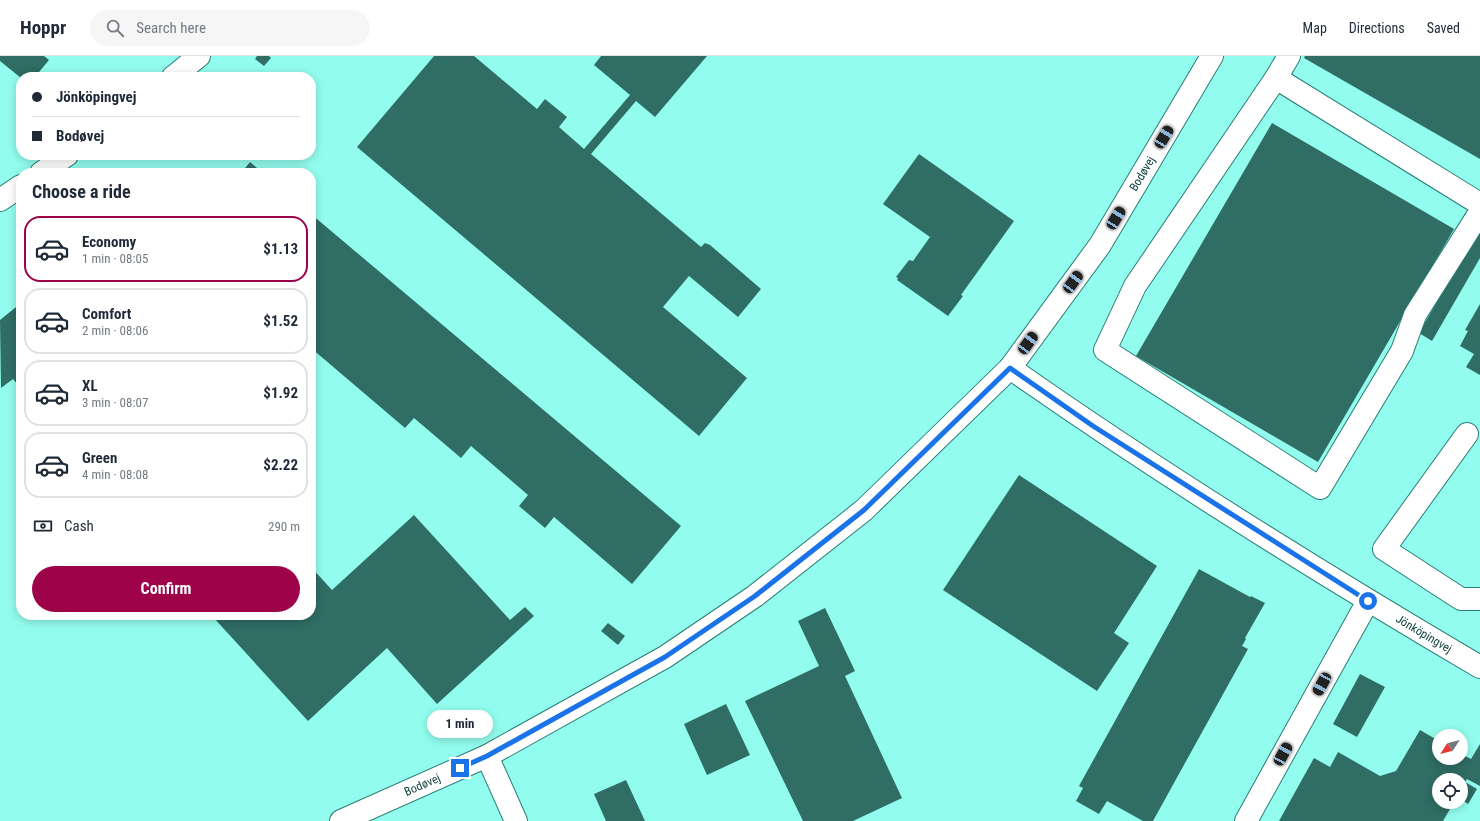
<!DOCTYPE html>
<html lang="en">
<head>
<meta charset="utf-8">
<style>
  body { margin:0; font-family:"Roboto Condensed",sans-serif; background:#f6f6f7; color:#1f2937; height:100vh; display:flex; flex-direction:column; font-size:15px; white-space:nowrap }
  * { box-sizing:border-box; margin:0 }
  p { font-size:13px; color:#747a83 }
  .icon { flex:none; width:22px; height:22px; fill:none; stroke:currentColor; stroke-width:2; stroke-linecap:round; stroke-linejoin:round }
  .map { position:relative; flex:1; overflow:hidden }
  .drawer { position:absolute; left:16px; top:112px; width:300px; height:452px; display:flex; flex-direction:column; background:#fff; border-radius:16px; box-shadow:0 2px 10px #0003 }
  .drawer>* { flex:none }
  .guide { position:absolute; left:16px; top:16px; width:300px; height:88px; border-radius:16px; box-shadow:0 2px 10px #0003; display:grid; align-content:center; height:88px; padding:0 16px; background:#fff }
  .needle { width:26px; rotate:234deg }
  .tools { position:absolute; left:1432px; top:673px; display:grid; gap:8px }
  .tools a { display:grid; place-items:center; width:36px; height:36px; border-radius:50%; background:#fff; box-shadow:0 2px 10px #0003; font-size:20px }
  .end { position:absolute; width:18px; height:18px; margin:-9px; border:5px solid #1a73e8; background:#fff; box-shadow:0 0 0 2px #fff }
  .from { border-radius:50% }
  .bubble { position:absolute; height:28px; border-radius:14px; background:#fff; box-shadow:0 2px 10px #0003; font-size:13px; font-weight:700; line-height:28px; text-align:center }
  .car { position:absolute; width:12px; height:24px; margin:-12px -6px; border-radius:5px; box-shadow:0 0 3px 1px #0007; background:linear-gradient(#222 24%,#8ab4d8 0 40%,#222 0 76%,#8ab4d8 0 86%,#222 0) }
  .guide b { display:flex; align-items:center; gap:14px; height:38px; font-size:15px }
  .guide b+b { border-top:1px solid #e0e1e3 }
  .guide i { width:10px; height:10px; background:#1f2937 }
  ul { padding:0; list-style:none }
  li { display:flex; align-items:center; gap:12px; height:66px; margin:0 8px 6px; padding:0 8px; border:2px solid #e0e1e3; border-radius:16px }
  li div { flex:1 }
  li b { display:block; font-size:15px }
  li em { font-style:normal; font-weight:700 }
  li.selected { border-color:#9e034a }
  li>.icon { width:36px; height:36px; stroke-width:1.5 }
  h2 { padding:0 16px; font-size:18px; line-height:48px }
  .pay { display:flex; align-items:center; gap:10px; height:44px; padding:0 16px; font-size:15px }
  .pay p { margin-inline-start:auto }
  .cta { display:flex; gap:8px; margin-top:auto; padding:8px 16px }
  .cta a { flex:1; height:46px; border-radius:24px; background:#9e034a; color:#fff; font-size:16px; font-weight:700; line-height:46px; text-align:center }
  header { display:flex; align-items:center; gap:24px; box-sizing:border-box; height:56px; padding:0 20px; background:#fff; border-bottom:1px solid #e0e1e3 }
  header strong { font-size:19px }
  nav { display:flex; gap:22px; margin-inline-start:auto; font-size:14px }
  .search { width:280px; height:36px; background:#f6f6f7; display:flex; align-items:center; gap:10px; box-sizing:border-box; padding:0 14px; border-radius:22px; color:#747a83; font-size:15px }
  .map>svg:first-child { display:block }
</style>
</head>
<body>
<header>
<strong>Hoppr</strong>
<div class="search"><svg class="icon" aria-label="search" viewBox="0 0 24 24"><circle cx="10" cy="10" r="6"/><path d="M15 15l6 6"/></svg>Search here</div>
<nav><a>Map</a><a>Directions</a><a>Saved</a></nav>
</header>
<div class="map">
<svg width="1480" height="765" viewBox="0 0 1480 765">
  <rect width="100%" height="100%" fill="#92fdee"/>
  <g fill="#2f6d65">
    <path d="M 0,0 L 44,0 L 49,4 L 35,21 L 21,22 L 0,5 Z"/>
    <path d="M 257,0 L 269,0 L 271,2 L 264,10 L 255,3 Z"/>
    <path d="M 434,0 L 474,0 L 537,53 L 545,43 L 567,61 L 559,71 L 584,93 L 630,39 L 594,9 L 601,0 L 707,0 L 655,61 L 636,45 L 591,98 L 701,191 L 705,187 L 710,189 L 761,233 L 738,261 L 689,220 L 663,251 L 747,322 L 699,380 L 357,91 Z"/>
    <path d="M 1305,0 L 1480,0 L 1480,103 L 1304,2 Z"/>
    <path d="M 1272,67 L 1454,173 L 1318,406 L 1136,300 Z"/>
    <path d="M 919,98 L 1014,165 L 961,239 L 963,240 L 948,260 L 897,224 L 898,222 L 896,221 L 909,204 L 913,205 L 930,181 L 883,148 Z"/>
    <path d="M 250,106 L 263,117 L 241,117 Z"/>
    <path d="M 311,158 L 681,470 L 632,528 L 554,461 L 545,472 L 519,450 L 528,439 L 471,390 L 461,402 L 414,362 L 405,372 L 311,292 Z"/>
    <path d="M 1480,172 L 1480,202 L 1432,285 L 1419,277 Z"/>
    <path d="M 21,247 L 21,333 L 13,323 L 1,332 L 0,264 Z"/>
    <path d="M 1480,248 L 1480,319 L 1466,311 L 1474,298 L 1460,290 L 1468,275 L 1465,274 Z"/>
    <path d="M 1019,419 L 1157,510 L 1114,577 L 1129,587 L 1097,635 L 943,534 Z"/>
    <path d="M 414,459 L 510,564 L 525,551 L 534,560 L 437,648 L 387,592 L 308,665 L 213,561 L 216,559 L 311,559 L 311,511 L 332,534 Z"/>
    <path d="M 1199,513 L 1250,541 L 1251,540 L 1265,547 L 1245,582 L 1246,583 L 1242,590 L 1248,593 L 1153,765 L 1143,765 L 1107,745 L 1099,758 L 1076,745 L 1083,732 L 1079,730 Z"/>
    <path d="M 825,552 L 855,615 L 845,620 L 902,742 L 853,765 L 803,765 L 745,645 L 819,610 L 798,565 Z"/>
    <path d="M 608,567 L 625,580 L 618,589 L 601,575 Z"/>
    <path d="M 1360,618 L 1385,631 L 1357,681 L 1333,668 Z"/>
    <path d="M 726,648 L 750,699 L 707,719 L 684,668 Z"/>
    <path d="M 1420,674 L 1439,685 L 1439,702 L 1461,702 L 1461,698 L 1471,703 L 1480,688 L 1480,730 L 1467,723 L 1465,726 L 1477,733 L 1468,748 L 1461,743 L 1461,724 L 1439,724 L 1439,746 L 1454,746 L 1443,765 L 1279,765 L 1314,702 L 1330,711 L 1338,696 L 1380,720 L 1396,715 Z"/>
    <path d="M 626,724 L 645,765 L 606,765 L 594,738 Z"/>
  </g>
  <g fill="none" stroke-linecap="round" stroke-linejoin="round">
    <defs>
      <g id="minor">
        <path d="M 1289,0 L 1276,22 L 1480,148"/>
        <path d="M 173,21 L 199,0"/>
        <path d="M 1276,22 L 1135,230 L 1105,294 L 1320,432 L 1402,295 L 1415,259 L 1480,156"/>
        <path d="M 41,117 L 67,99"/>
        <path d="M 0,144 L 21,130"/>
        <path id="s1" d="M 1010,312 C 1161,418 1320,517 1480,611"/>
        <path d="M 1467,378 L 1384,493 L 1461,543 L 1480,543"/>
        <path d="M 487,700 L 516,765"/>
        <path id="s2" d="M 341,765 L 487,700 L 665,601 L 755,540 L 864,454 L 1010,312 L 1100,189 L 1212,0"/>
        <path d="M 1246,765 L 1368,545"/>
      </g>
    </defs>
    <use href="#minor" stroke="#287d73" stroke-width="24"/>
    <use href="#minor" stroke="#fff" stroke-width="22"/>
  </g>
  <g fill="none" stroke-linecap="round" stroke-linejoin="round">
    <path stroke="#1a73e8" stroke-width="5" d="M 460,712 L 487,700 L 665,601 L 755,540 L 864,454 L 1010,312 L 1093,370 L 1368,545"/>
  </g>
  <g text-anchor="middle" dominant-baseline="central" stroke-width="4" stroke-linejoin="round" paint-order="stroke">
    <g font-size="12" fill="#13423c" stroke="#92fdee">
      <text stroke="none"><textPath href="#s2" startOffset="1050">Bodøvej</textPath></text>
      <text stroke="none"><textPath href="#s1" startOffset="492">Jönköpingvej</textPath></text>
      <text stroke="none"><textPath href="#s2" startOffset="89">Bodøvej</textPath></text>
    </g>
  </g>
</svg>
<div class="tools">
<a><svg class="needle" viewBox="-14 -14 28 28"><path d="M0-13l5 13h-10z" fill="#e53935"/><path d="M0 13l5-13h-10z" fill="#747a83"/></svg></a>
<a><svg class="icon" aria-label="locate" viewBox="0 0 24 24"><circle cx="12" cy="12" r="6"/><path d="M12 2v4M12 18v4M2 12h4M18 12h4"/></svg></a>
</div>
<i class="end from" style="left:1368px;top:545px"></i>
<i class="end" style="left:460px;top:712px"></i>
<div class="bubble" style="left:427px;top:654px;width:66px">1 min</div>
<i class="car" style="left:1164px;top:81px;rotate:31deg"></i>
<i class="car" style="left:1116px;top:162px;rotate:31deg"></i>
<i class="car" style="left:1073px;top:226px;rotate:36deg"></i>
<i class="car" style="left:1028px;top:287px;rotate:36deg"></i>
<i class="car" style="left:1322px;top:628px;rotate:209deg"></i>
<i class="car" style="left:1283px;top:698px;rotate:29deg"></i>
<div class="guide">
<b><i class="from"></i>Jönköpingvej</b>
<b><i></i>Bodøvej</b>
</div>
<section class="drawer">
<h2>Choose a ride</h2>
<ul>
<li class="selected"><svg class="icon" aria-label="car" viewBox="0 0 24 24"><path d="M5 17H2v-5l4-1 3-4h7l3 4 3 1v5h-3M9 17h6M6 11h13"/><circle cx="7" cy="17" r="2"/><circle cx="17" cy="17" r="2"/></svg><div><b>Economy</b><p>1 min · 08:05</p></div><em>$1.13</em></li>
<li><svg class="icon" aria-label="car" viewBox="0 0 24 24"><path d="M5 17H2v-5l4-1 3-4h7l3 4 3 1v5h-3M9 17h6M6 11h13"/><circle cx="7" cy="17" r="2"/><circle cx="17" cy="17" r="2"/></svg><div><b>Comfort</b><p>2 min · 08:06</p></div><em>$1.52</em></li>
<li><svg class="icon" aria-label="car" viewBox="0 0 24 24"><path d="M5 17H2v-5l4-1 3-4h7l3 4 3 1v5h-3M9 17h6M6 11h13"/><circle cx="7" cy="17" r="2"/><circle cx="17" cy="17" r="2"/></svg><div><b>XL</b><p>3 min · 08:07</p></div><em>$1.92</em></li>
<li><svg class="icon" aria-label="car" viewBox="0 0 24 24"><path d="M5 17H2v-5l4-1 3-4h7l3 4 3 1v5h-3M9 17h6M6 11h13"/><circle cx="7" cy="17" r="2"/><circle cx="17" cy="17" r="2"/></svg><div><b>Green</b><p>4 min · 08:08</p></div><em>$2.22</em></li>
</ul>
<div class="pay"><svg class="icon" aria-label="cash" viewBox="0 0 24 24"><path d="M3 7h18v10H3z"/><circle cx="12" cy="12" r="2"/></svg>Cash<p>290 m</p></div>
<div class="cta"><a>Confirm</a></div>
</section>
</div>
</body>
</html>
